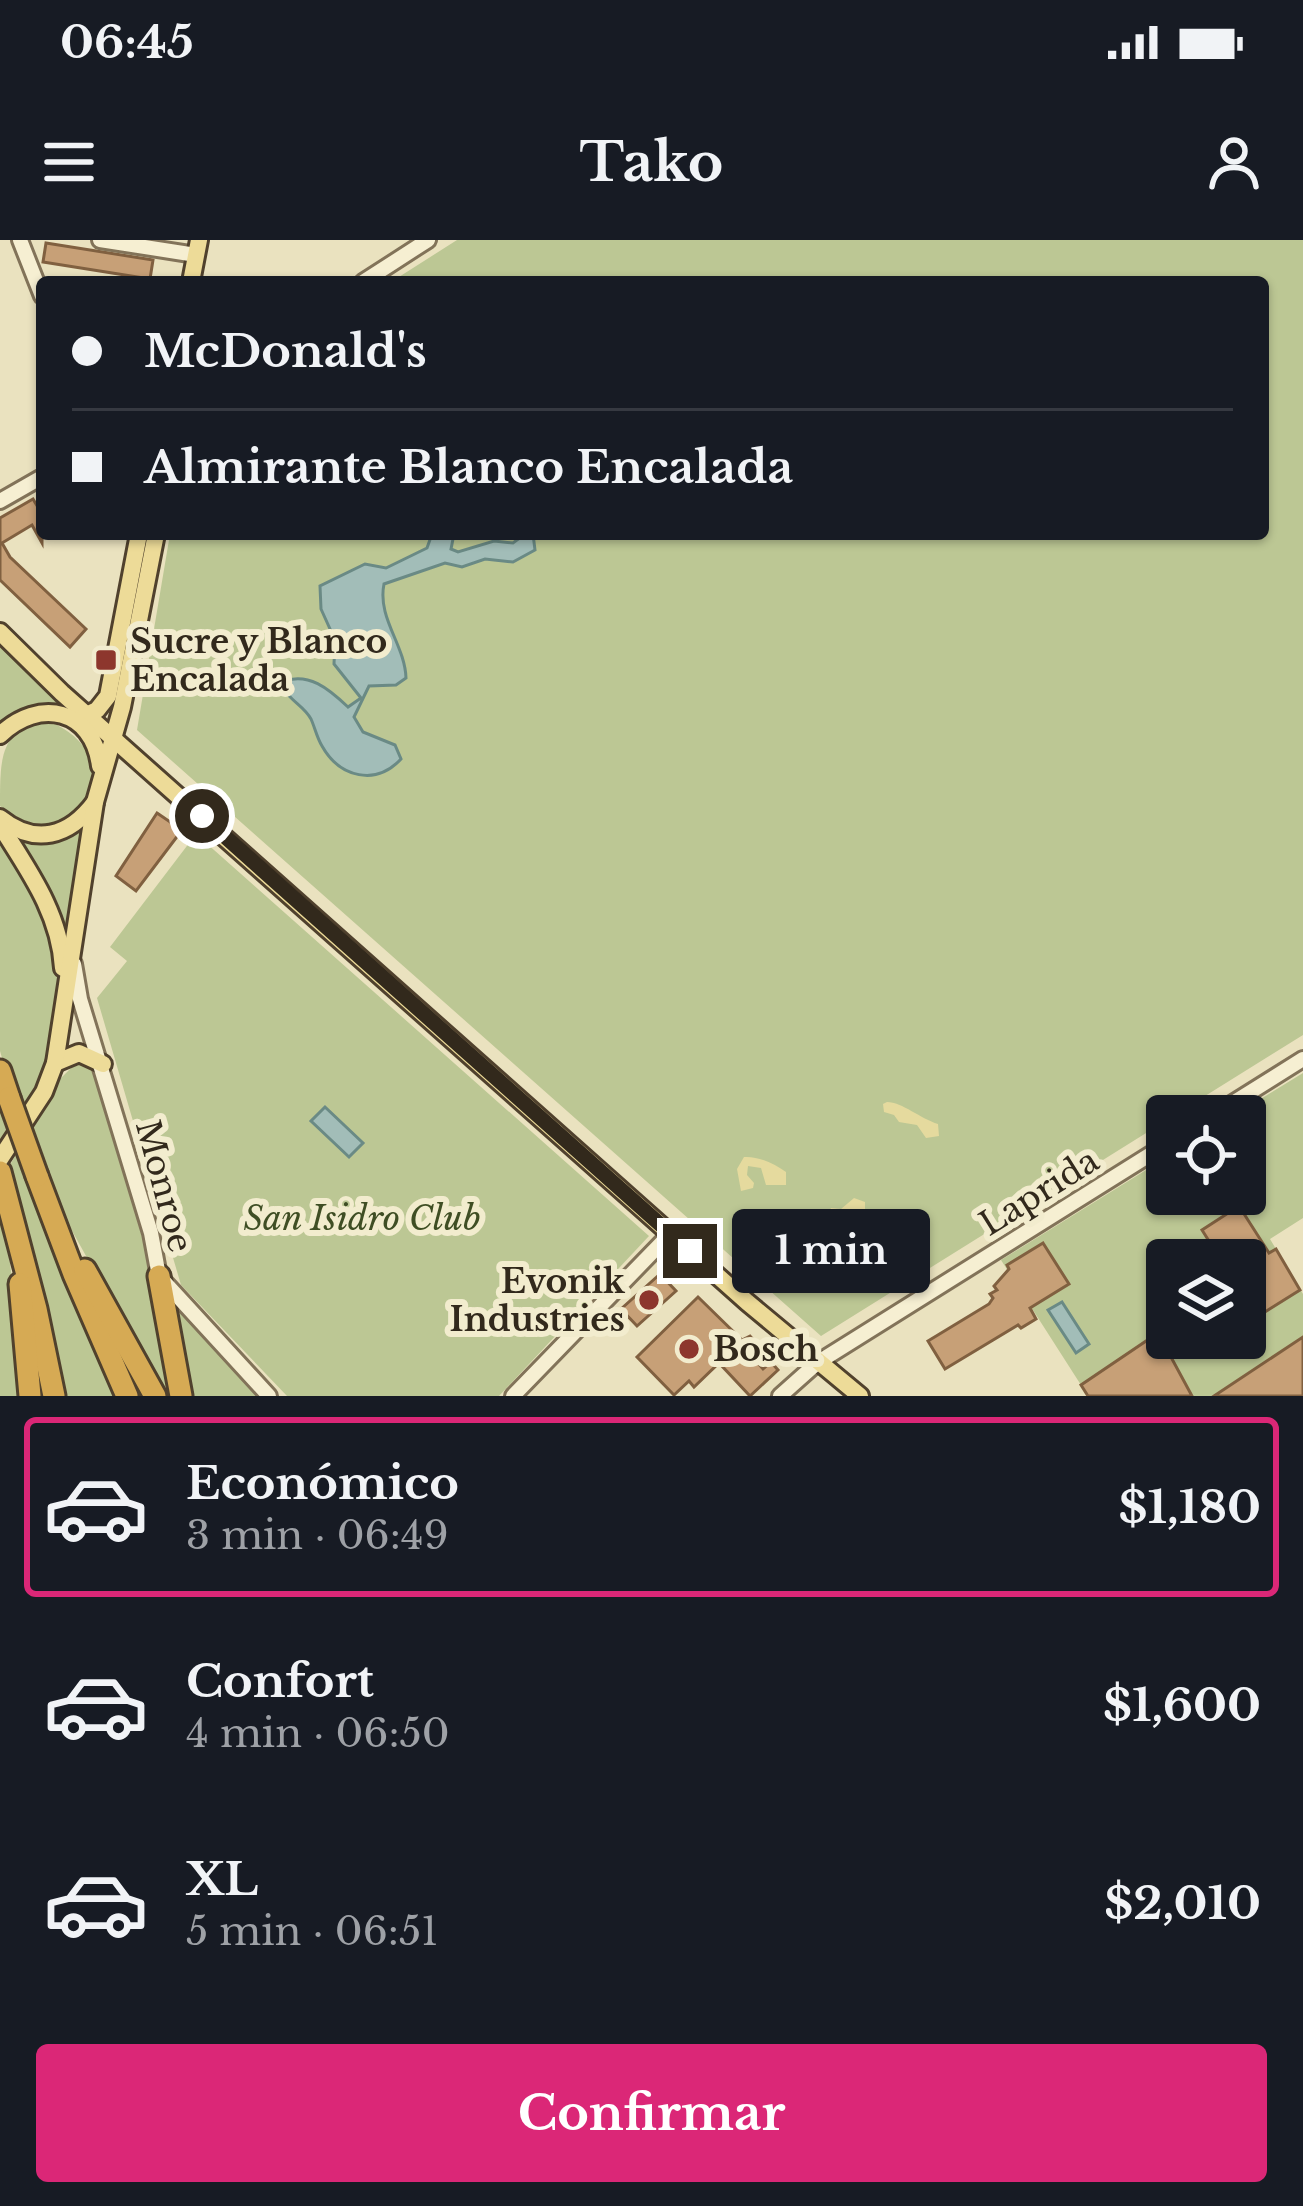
<!DOCTYPE html>
<html lang="es">
<head>
<meta charset="utf-8">
<style>
  body { margin:0; font-family:"Libre Baskerville",serif; background:#20242c; color:#f1f3f6; height:100vh; display:flex; flex-direction:column; font-size:45px; white-space:nowrap }
  * { box-sizing:border-box; margin:0 }
  p { font-size:39px; color:#9ea1a6 }
  .icon { flex:none; width:66px; height:66px; fill:none; stroke:currentColor; stroke-width:2; stroke-linecap:round; stroke-linejoin:round }
  .map { position:relative; height:1156px; overflow:hidden }
  .drawer { display:flex; flex-direction:column; background:#171b24; flex:1 }
  .drawer>* { flex:none }
  .banner { position:absolute; left:36px; top:36px; width:1233px; height:264px; border-radius:12px; box-shadow:0 3px 9px #0004; display:grid; align-content:center; height:264px; padding:0 36px; background:#171b24 }
  .fabs { position:absolute; left:1146px; top:855px; display:grid; gap:24px }
  .fabs a { display:grid; place-items:center; width:120px; height:120px; border-radius:12px; background:#171b24; box-shadow:0 3px 9px #0004; font-size:60px }
  .end { position:absolute; width:54px; height:54px; margin:-27px; border:15px solid #32291c; background:#fff; box-shadow:0 0 0 6px #fff }
  .from { border-radius:50% }
  .bubble { position:absolute; height:84px; border-radius:12px; background:#171b24; box-shadow:0 3px 9px #0004; font-size:39px; font-weight:800; line-height:84px; text-align:center }
  .banner b { display:flex; align-items:center; gap:42px; height:114px; font-size:45px }
  .banner b+b { border-top:3px solid #363941 }
  .banner i { width:30px; height:30px; background:#f1f3f6 }
  ul { padding:21px 0 0; list-style:none }
  li { display:flex; align-items:center; gap:36px; height:180px; margin:0 24px 18px; padding:0 12px; border:6px solid transparent; border-radius:12px }
  li div { flex:1 }
  li b { display:block; font-size:45px }
  li em { font-style:normal; font-weight:800 }
  li.active { border-color:#db2777 }
  li>.icon { width:108px; height:108px; stroke-width:1.5 }
  .button { display:flex; gap:24px; margin-top:auto; padding:24px 36px }
  .button a { flex:1; height:138px; border-radius:12px; background:#db2777; color:#fff; font-size:48px; font-weight:800; line-height:138px; text-align:center }
  .status { display:flex; justify-content:space-between; align-items:center; height:84px; padding:0 60px; background:#171b24; direction:ltr }
  .status svg { height:33px; fill:currentColor }
  header { display:flex; justify-content:space-between; align-items:center; height:156px; padding:0 36px; background:#171b24; font-size:54px; font-weight:800 }
  .map>svg:first-child { display:block }
</style>
</head>
<body>
<div class="status"><b>06:45</b><svg viewBox="0 0 49 12"><path d="M0 12V9h3v3zM5 12V6h3v6zM10 12V3h3v9zM15 12V0h3v12zM26 1h20v11H26zM47 4h2v5h-2z"/></svg></div>
<header><svg class="icon" aria-label="menu" viewBox="0 0 24 24"><path d="M4 6h16M4 12h16M4 18h16"/></svg>Tako<svg class="icon" aria-label="person" viewBox="0 0 24 24"><circle cx="12" cy="8" r="4"/><path d="M4 21q1-7 8-7t8 7"/></svg></header>
<div class="map">
<svg width="1303" height="1156" viewBox="0 0 1303 1156">
  <rect width="100%" height="100%" fill="#eae2bf"/>
  <g fill="#bcc794" fill-rule="evenodd">
    <path d="M 457,0 L 1303,0 L 1303,795 L 1173,876 L 1167,876 L 1167,880 L 821,1096 L 137,490 L 170,294 L 1263,294 L 1263,42 L 391,42 Z"/>
    <path d="M 0,401 L 67,470 L 28,470 L 0,483 Z"/>
    <path d="M 53,483 C 139,523 73,626 0,566 C 0,515 0,485 53,483 Z"/>
    <path d="M 86,591 L 65,704 L 14,596 C 40,607 60,600 86,591 Z"/>
    <path d="M 0,592 C 16,621 39,652 49,684 C 66,737 57,808 35,859 C 26,879 12,897 0,915 L 0,865 L 3,869 L 13,857 L 0,811 Z"/>
    <path d="M 196,594 L 649,996 L 499,1156 L 287,1156 L 181,1045 L 97,758 L 127,721 L 110,707 Z"/>
    <path d="M 82,824 L 101,834 C 133,941 156,1046 175,1156 L 164,1156 L 61,971 L 35,918 L 26,939 L 119,1156 L 63,1156 L 12,959 L 0,977 L 0,942 L 60,839 L 72,827 Z"/>
    <path d="M 1303,833 L 1303,978 L 1270,999 L 1303,1054 L 1303,1156 L 1088,1156 L 1001,1020 L 1167,917 L 1167,954 L 1245,954 L 1245,876 L 1233,876 ZM 1167,1020 L 1245,1020 L 1245,1098 L 1167,1098 Z"/>
    <path d="M 0,982 L 8,1006 L 26,1156 L 0,1156 Z"/>
    <path d="M 172,1063 L 258,1156 L 189,1156 Z"/>
  </g>
  <g fill="#e5da9e">
    <path d="M 887,862 C 902,862 921,879 938,884 L 939,896 L 926,898 L 917,885 L 899,882 L 894,875 L 884,872 L 883,864 Z"/>
    <path d="M 744,917 C 759,916 775,924 786,932 L 786,945 L 766,945 L 761,928 L 748,926 L 747,935 L 754,943 L 753,948 L 741,951 L 737,929 Z"/>
    <path d="M 854,958 L 865,962 L 865,984 L 851,989 L 840,984 L 828,986 L 825,978 L 831,968 L 841,969 Z"/>
  </g>
  <g fill="#a2bdb8" stroke="#6a8a85" stroke-width="3">
    <path d="M 432,294 L 454,294 L 451,309 L 458,312 L 494,301 L 513,303 L 525,294 L 533,294 L 535,310 L 513,322 L 485,319 L 462,327 L 445,323 L 384,344 C 377,378 405,405 406,438 L 396,445 L 369,446 L 354,477 L 363,492 L 395,505 L 401,519 C 376,546 340,538 322,506 C 317,498 315,488 311,479 C 303,464 286,460 282,442 C 308,431 329,449 348,467 L 361,458 L 334,424 L 335,400 L 321,369 L 320,346 L 365,324 L 386,328 L 427,308 Z"/>
    <path d="M 325,867 L 363,903 L 349,917 L 311,881 Z"/>
    <path d="M 1062,1062 L 1089,1104 L 1076,1113 L 1048,1070 Z"/>
  </g>
  <g fill="#c7a077" stroke="#806040" stroke-width="3">
    <path d="M 46,3 L 153,20 L 150,39 L 43,22 Z"/>
    <path d="M 33,259 L 42,274 L 42,303 L 32,285 L 2,303 L 10,317 L 86,389 L 70,407 L 0,340 L 0,278 Z"/>
    <path d="M 157,573 L 182,590 L 136,651 L 116,636 Z"/>
    <path d="M 1239,966 L 1269,1013 L 1276,1009 L 1300,1050 L 1257,1077 L 1245,1058 L 1245,1020 L 1221,1020 L 1202,990 Z"/>
    <path d="M 1043,1003 L 1069,1044 L 1030,1068 L 1036,1079 L 1021,1088 L 1018,1085 L 945,1129 L 928,1101 L 989,1064 L 993,1058 L 990,1054 L 997,1050 L 994,1046 L 1009,1029 L 1007,1025 Z"/>
    <path d="M 660,1034 L 676,1051 L 637,1086 L 621,1069 Z"/>
    <path d="M 698,1057 L 742,1100 L 750,1096 L 758,1105 L 749,1113 L 763,1129 L 771,1122 L 778,1130 L 750,1156 L 719,1123 L 694,1147 L 689,1141 L 674,1155 L 637,1117 Z"/>
    <path d="M 1158,1093 L 1192,1156 L 1088,1156 L 1081,1145 Z"/>
    <path d="M 1303,1097 L 1303,1156 L 1214,1156 Z"/>
  </g>
  <g fill="none" stroke-linecap="round" stroke-linejoin="round">
    <defs>
      <g id="minor">
        <path d="M 20,0 L 42,56"/>
        <path d="M 100,0 L 196,15"/>
        <path d="M 363,42 L 428,0"/>
        <path d="M 0,261 L 42,237"/>
        <path d="M 74,724 L 80,759 L 151,993 L 159,1036 L 269,1156"/>
        <path d="M 1212,876 L 1303,819"/>
        <path d="M 513,1156 L 671,993"/>
        <path d="M 780,1156 L 817,1123 L 1167,904"/>
      </g>
      <g id="major">
        <path d="M 191,42 L 199,0"/>
        <path d="M 0,392 L 62,453 L 747,1062 L 860,1156"/>
        <path d="M 76,480 L 97,470 L 108,456 L 139,294"/>
        <path d="M 0,495 C 39,457 93,469 100,526"/>
        <path d="M 0,578 C 35,606 69,597 95,562"/>
        <path d="M 0,585 C 28,630 60,673 63,728"/>
        <path d="M 55,823 L 79,813 L 103,824"/>
        <path d="M 0,919 L 44,852 L 55,823 L 95,562 L 122,467 L 156,294"/>
      </g>
      <g id="highway">
        <path d="M 0,831 L 9,858"/>
        <path d="M 0,932 L 36,1069 L 54,1156"/>
        <path d="M 37,936 L 74,1034 L 127,1156"/>
        <path d="M 85,1030 L 155,1156"/>
        <path d="M 159,1036 L 181,1156"/>
        <path d="M 20,1044 L 30,1156"/>
      </g>
    </defs>
    <use href="#minor" stroke="#827359" stroke-width="20"/>
    <use href="#major" stroke="#50412d" stroke-width="22"/>
    <use href="#highway" stroke="#50412d" stroke-width="27"/>
    <use href="#minor" stroke="#f6efd2" stroke-width="14"/>
    <use href="#major" stroke="#eddb98" stroke-width="16"/>
    <use href="#highway" stroke="#d6aa54" stroke-width="21"/>
    <defs>
      <path id="highway-bridge" d="M 9,858 L 37,936"/>
    </defs>
    <use href="#highway-bridge" stroke="#50412d" stroke-width="27" stroke-linecap="butt"/>
    <use href="#highway-bridge" stroke="#d6aa54" stroke-width="21"/>
  </g>
  <g fill="none" stroke-linecap="round" stroke-linejoin="round">
    <path stroke="#32291c" stroke-width="15" d="M 202,576 L 690,1011"/>
  </g>
  <g fill="#8d362d" stroke="#f2ecce" stroke-width="4.5">
    <rect x="94" y="408" width="24" height="24" rx="6"/>
    <circle cx="649" cy="1060" r="12"/>
    <circle cx="689" cy="1109" r="12"/>
  </g>
  <g text-anchor="middle" dominant-baseline="central" stroke-width="12" stroke-linejoin="round" paint-order="stroke">
    <g font-size="33" font-weight="bold" fill="#32291c" stroke="#f2ecce" text-anchor="start">
      <text x="130" y="401">Sucre y Blanco<tspan x="130" dy="38">Encalada</tspan></text>
      <text x="625" y="1041" text-anchor="end">Evonik<tspan x="625" dy="38">Industries</tspan></text>
      <text x="713" y="1109">Bosch</text>
    </g>
    <g font-size="33" fill="#32291c" stroke="#f2ecce">
      <text transform="translate(164 946) rotate(75)">Monroe</text>
      <text transform="translate(1039 952) rotate(-32)">Laprida</text>
    </g>
    <g font-size="33" font-style="italic" fill="#3f4e24" stroke="#f2ecce">
      <text x="362" y="978">San Isidro Club</text>
    </g>
  </g>
</svg>
<div class="fabs">
<a><svg class="icon" aria-label="locate" viewBox="0 0 24 24"><circle cx="12" cy="12" r="6"/><path d="M12 2v4M12 18v4M2 12h4M18 12h4"/></svg></a>
<a><svg class="icon" aria-label="layers" viewBox="0 0 24 24"><path d="M12 4l9 5-9 5-9-5zM3 14l9 5 9-5"/></svg></a>
</div>
<i class="end from" style="left:202px;top:576px"></i>
<i class="end" style="left:690px;top:1011px"></i>
<div class="bubble" style="left:732px;top:969px;width:198px">1 min</div>
<div class="banner">
<b><i class="from"></i>McDonald's</b>
<b><i></i>Almirante Blanco Encalada</b>
</div>
</div>
<section class="drawer">
<ul>
<li class="active"><svg class="icon" aria-label="car" viewBox="0 0 24 24"><path d="M5 17H2v-5l4-1 3-4h7l3 4 3 1v5h-3M9 17h6M6 11h13"/><circle cx="7" cy="17" r="2"/><circle cx="17" cy="17" r="2"/></svg><div><b>Económico</b><p>3 min · 06:49</p></div><em>$1,180</em></li>
<li><svg class="icon" aria-label="car" viewBox="0 0 24 24"><path d="M5 17H2v-5l4-1 3-4h7l3 4 3 1v5h-3M9 17h6M6 11h13"/><circle cx="7" cy="17" r="2"/><circle cx="17" cy="17" r="2"/></svg><div><b>Confort</b><p>4 min · 06:50</p></div><em>$1,600</em></li>
<li><svg class="icon" aria-label="car" viewBox="0 0 24 24"><path d="M5 17H2v-5l4-1 3-4h7l3 4 3 1v5h-3M9 17h6M6 11h13"/><circle cx="7" cy="17" r="2"/><circle cx="17" cy="17" r="2"/></svg><div><b>XL</b><p>5 min · 06:51</p></div><em>$2,010</em></li>
</ul>
<div class="button"><a>Confirmar</a></div>
</section>
</body>
</html>
